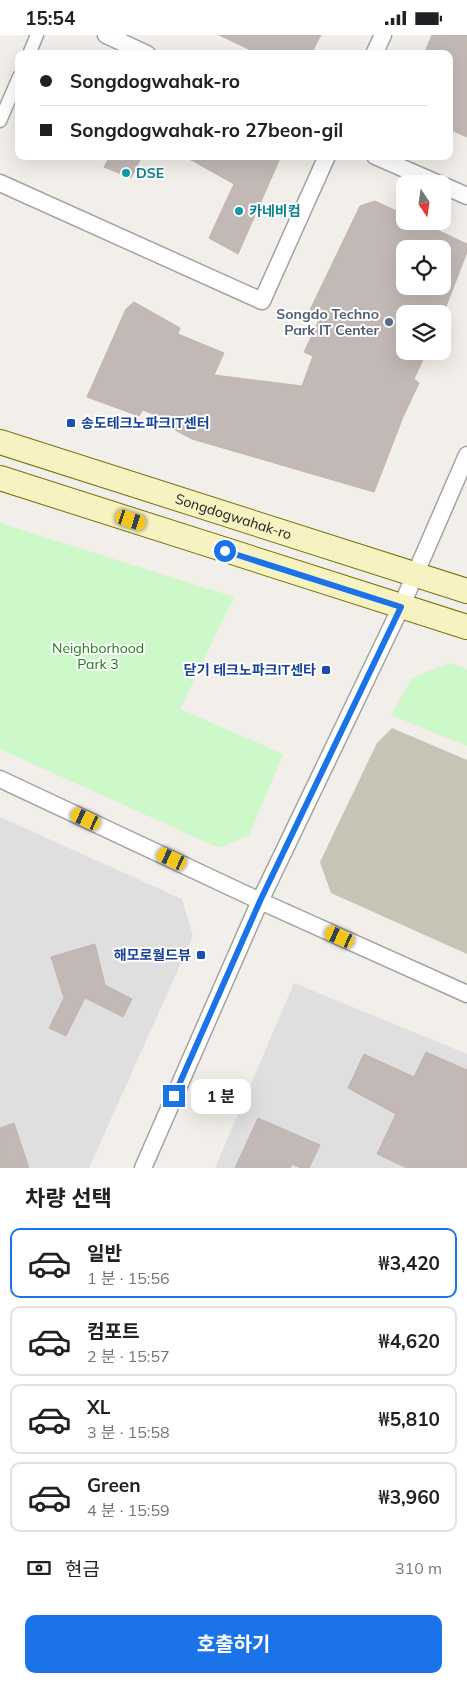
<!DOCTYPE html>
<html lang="ko">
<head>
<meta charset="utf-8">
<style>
  body { margin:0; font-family:Mulish,"Noto Sans KR",sans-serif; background:#f2f2f2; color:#202124; height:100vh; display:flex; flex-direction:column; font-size:19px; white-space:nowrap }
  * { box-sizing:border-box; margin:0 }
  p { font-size:16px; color:#757577 }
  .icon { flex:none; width:28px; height:28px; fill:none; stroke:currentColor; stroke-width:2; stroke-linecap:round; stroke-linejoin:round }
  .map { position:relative; height:1133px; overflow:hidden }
  .side { display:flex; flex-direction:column; background:#fff; flex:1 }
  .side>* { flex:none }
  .guide { position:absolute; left:15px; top:15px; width:438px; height:110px; border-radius:10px; box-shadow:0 5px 20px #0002; display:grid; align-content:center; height:110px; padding:0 25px; background:#fff }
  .needle { width:32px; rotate:167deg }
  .buttons { position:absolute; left:396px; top:140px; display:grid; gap:10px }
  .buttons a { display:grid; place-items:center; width:55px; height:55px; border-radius:10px; background:#fff; box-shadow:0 5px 20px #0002; font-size:25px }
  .end { position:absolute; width:22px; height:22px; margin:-11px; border:6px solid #1a73e8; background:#fff; box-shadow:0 0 0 2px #fff }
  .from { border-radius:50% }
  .bubble { position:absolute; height:35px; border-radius:10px; background:#fff; box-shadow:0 5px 20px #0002; font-size:16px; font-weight:700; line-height:35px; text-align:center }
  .car { position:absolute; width:15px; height:30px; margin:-15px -8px; border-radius:6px; box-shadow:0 0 4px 1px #0007; background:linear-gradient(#f5c518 24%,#345 0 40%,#f5c518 0 76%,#345 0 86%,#f5c518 0) }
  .guide b { display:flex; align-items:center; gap:18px; height:48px; font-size:19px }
  .guide b+b { border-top:1px solid #e0e0e0 }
  .guide i { width:12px; height:12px; background:#202124 }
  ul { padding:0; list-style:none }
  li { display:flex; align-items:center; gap:15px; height:70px; margin:0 10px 8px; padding:0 15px; border:2px solid #e0e0e0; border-radius:10px }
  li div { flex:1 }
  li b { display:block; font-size:19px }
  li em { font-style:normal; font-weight:700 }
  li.current { border-color:#1a73e8 }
  li>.icon { width:45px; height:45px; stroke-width:1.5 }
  h2 { padding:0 25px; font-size:22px; line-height:60px }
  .pay { display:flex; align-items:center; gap:12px; height:55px; padding:0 25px; font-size:19px }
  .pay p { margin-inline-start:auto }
  .button { display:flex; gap:10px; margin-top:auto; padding:10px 25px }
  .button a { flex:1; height:58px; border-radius:10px; background:#1a73e8; color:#fff; font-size:20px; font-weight:700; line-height:58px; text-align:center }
  .status { display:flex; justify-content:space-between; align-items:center; height:35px; padding:0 25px; background:#fff; direction:ltr }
  .status svg { height:14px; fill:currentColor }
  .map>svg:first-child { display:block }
</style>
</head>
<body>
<div class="status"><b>15:54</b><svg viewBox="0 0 49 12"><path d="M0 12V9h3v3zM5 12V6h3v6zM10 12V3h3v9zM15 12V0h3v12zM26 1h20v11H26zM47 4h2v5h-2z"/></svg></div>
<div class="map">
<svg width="467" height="1133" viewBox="0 0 467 1133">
  <rect width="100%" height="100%" fill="#f2eee9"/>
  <g fill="#e0dfdf">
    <path d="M 0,782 L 182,864 L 193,901 L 89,1133 L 0,1133 Z"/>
    <path d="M 294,948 L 467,1019 L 467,1133 L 215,1133 Z"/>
  </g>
  <path fill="#c6c4b5" d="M 392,693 L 467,725 L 467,919 L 331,858 L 320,827 L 377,708 Z"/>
  <g fill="#cdf8ca">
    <path d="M 0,488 L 234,562 L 180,674 L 283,719 L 249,800 L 219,813 L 0,714 Z"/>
    <path d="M 449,628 L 467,634 L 467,711 L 391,680 L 412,643 Z"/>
  </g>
  <g fill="#c2b9b6" stroke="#c3b3ac" fill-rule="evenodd">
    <path d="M 219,0 L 321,0 L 311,19 L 259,19 Z"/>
    <path d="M 432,0 L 467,0 L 467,102 L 449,94 L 449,19 L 424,19 Z"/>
    <path d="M 110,121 L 142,121 L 131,143 L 104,132 Z"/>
    <path d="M 184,121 L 281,121 L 238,219 L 209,203 L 234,149 Z"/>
    <path d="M 375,166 L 405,180 L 405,186 L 418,186 L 467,209 L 467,217 L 443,279 L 405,279 L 405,316 L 427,316 L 414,344 L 419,348 L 403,382 L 374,457 L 192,404 L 162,388 L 162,383 L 143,375 L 139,381 L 87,362 L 126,274 L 134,267 L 180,293 L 178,299 L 224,318 L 214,340 L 302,351 L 313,321 L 304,317 L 321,281 L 309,277 L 360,171 ZM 405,214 L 442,214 L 442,251 L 405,251 Z"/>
    <path d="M 95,909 L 105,950 L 132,964 L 123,982 L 85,963 L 66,1001 L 49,993 L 64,963 L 51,922 Z"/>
    <path d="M 426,1017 L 467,1035 L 467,1133 L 407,1133 L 377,1119 L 396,1079 L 348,1053 L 364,1019 L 414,1042 Z"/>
    <path d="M 258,1083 L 320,1110 L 309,1133 L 301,1133 L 292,1129 L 290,1133 L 235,1133 Z"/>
    <path d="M 14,1088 L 29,1133 L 0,1133 L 0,1093 Z"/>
  </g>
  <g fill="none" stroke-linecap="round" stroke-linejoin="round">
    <defs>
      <g id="pedestrian">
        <path d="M 29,19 L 37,0"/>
        <path d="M 0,86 L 19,42"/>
      </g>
      <g id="minor">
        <path d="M 106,0 L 147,19"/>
        <path d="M 374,19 L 383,0"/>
        <path d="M 375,121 L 439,149"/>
        <path d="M 0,148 L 262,266 L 327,121"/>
        <path d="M 442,150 L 467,161"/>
        <path d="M 0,744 L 260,866 L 467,959"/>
        <path d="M 143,1133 L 260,866 L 401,572 L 467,420"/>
      </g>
      <g id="secondary">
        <path id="s1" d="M 0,407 L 467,556"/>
        <path d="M 0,443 L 467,592"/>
      </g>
    </defs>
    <use href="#pedestrian" stroke="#a3a3a3" stroke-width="15"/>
    <use href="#minor" stroke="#a3a3a3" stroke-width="19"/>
    <use href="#secondary" stroke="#78730a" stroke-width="26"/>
    <use href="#pedestrian" stroke="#fff" stroke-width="12"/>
    <use href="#minor" stroke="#fff" stroke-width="16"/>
    <use href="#secondary" stroke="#f7f2c2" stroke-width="24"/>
  </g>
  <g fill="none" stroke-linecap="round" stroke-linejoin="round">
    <path stroke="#1a73e8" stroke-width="6" d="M 174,1061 L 260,866 L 401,572 L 225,516"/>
  </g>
  <g fill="#0f9aa8" stroke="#fff" stroke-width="2">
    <circle cx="126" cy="138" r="5"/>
    <circle cx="239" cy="176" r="5"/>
  </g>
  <circle fill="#5c6f8a" stroke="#fff" stroke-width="2" cx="389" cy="287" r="5"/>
  <g fill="#1a4fb4" stroke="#fff" stroke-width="2">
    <rect x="66" y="383" width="10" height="10" rx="2.5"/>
    <rect x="321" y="630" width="10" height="10" rx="2.5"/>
    <rect x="196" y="915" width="10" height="10" rx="2.5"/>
  </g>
  <g text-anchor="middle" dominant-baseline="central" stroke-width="4" stroke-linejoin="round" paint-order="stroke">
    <g font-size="14" font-weight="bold" fill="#0d838f" stroke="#fff" text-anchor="start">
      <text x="136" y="138">DSE</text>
      <text x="249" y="176">카네비컴</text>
    </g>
    <g font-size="14" font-weight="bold" fill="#4e5e75" stroke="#fff" text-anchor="end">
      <text x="379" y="279">Songdo Techno<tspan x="379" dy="16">Park IT Center</tspan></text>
    </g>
    <g font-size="14" font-weight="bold" fill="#164399" stroke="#fff" text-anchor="end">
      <text x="81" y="388" text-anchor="start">송도테크노파크IT센터</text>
      <text x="316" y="635">닫기 테크노파크IT센타</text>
      <text x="191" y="920">해모로월드뷰</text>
    </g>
    <g font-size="14" fill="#222" stroke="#fff">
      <text stroke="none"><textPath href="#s1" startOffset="245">Songdogwahak-ro</textPath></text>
    </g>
    <g font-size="14" fill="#197f11" stroke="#fff">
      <text x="98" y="613">Neighborhood<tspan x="98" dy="16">Park 3</tspan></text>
    </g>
  </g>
</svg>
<div class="buttons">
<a><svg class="needle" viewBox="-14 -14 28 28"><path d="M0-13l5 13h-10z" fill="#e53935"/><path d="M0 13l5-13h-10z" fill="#757577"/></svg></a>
<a><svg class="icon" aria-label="locate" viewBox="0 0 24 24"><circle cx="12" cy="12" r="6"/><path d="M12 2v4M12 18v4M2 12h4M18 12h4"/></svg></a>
<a><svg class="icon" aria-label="layers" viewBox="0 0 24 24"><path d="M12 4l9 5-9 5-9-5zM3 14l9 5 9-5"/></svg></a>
</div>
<i class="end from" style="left:225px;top:516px"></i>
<i class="end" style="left:174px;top:1061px"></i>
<div class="bubble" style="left:191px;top:1044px;width:60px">1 분</div>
<i class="car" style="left:131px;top:485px;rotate:108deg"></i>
<i class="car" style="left:86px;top:784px;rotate:295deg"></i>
<i class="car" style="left:172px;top:824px;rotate:295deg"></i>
<i class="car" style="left:340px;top:902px;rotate:294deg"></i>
<div class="guide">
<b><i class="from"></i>Songdogwahak-ro</b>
<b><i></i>Songdogwahak-ro 27beon-gil</b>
</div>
</div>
<section class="side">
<h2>차량 선택</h2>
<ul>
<li class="current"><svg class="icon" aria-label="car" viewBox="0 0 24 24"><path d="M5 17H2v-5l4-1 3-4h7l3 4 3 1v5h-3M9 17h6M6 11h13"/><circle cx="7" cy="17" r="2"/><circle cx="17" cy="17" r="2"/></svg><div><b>일반</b><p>1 분 · 15:56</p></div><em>₩3,420</em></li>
<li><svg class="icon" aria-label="car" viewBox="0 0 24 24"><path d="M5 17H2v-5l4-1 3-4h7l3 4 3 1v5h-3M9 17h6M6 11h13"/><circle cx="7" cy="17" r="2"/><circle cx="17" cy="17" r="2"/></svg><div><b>컴포트</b><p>2 분 · 15:57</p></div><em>₩4,620</em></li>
<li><svg class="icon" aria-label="car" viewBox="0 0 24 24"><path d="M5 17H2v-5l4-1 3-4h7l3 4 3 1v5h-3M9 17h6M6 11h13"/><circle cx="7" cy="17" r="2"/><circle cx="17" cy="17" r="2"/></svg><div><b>XL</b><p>3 분 · 15:58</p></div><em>₩5,810</em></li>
<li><svg class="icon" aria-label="car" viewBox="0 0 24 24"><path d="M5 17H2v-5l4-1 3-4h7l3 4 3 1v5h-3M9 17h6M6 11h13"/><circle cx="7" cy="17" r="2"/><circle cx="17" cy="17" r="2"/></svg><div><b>Green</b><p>4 분 · 15:59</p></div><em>₩3,960</em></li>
</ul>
<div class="pay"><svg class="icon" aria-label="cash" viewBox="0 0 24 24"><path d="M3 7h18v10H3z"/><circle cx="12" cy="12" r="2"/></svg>현금<p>310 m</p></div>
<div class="button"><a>호출하기</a></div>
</section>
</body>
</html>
